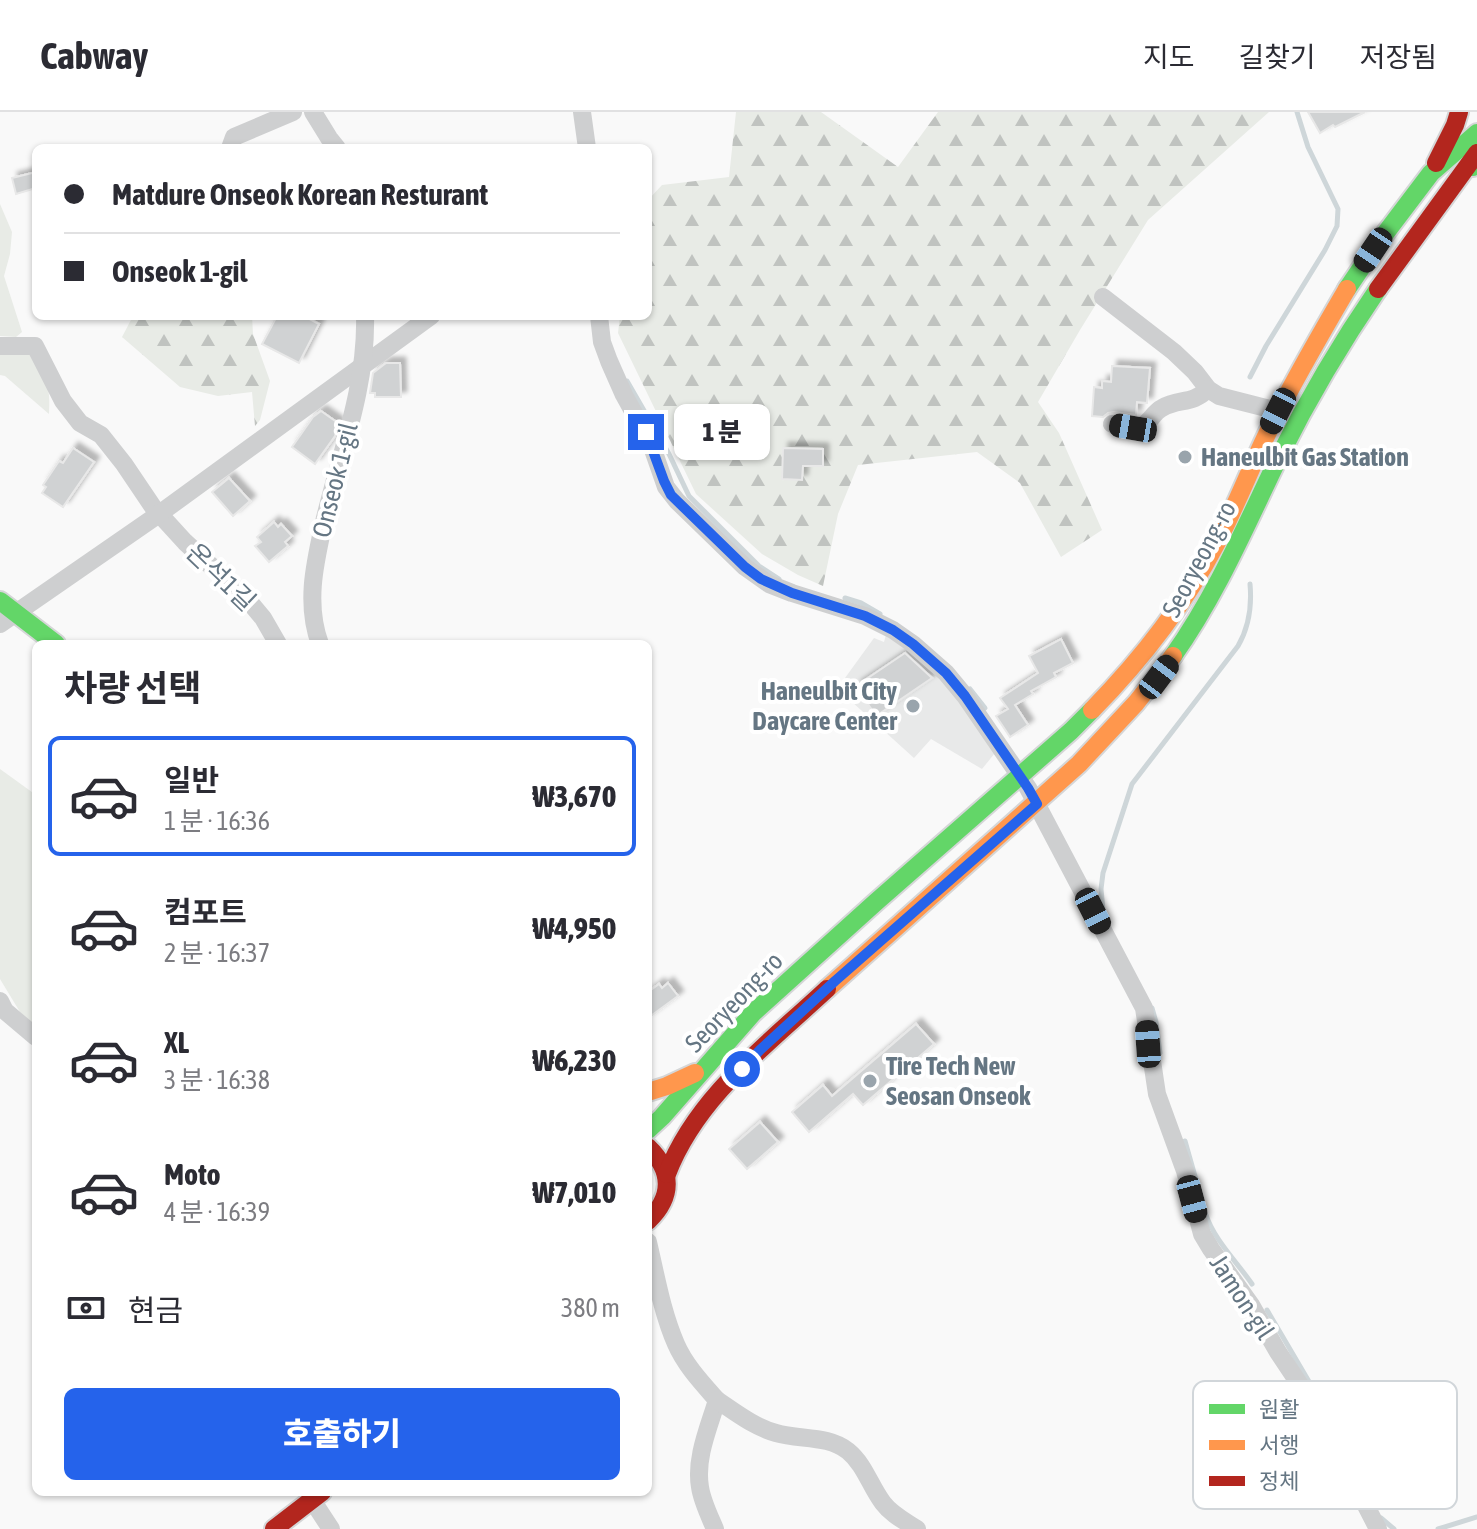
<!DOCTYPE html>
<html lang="ko">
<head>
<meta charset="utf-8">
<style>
  body { margin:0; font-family:"Asap Condensed","Noto Sans KR",sans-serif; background:#f7f7f7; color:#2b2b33; height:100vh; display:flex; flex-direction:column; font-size:30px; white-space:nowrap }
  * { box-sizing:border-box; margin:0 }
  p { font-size:26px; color:#7c7c81 }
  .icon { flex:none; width:44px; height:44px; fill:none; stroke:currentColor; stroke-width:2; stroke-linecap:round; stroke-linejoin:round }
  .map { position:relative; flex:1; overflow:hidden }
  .details { position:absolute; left:32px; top:528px; width:620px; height:856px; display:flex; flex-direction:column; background:#fff; border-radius:12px; box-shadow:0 2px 6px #0004 }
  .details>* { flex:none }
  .guide { position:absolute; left:32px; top:32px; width:620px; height:176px; border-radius:12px; box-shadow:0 2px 6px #0004; display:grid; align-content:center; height:176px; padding:0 32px; background:#fff }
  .end { position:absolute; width:36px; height:36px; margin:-18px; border:10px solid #2563eb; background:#fff; box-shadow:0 0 0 4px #fff }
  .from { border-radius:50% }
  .bubble { position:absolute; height:56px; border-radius:12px; background:#fff; box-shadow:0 2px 6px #0004; font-size:26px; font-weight:800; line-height:56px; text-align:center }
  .car { position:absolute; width:24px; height:48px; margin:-24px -12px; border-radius:10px; box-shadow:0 0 6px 2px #0007; background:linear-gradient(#222 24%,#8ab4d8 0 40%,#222 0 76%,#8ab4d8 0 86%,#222 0) }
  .guide b { display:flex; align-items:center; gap:28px; height:76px; font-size:30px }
  .guide b+b { border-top:2px solid #e1e1e2 }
  .guide i { width:20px; height:20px; background:#2b2b33 }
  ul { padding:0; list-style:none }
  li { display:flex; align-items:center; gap:24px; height:120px; margin:0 16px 12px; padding:0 16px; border:4px solid transparent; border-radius:12px }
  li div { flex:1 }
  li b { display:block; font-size:30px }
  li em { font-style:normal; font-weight:800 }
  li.on { border-color:#2563eb }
  li>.icon { width:72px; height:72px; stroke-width:1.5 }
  h2 { padding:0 32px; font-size:36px; line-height:96px }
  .pay { display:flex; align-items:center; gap:20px; height:88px; padding:0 32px; font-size:30px }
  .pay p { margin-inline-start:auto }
  .cta { display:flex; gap:16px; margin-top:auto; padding:16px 32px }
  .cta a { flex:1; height:92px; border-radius:12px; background:#2563eb; color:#fff; font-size:32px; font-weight:800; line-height:92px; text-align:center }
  header { display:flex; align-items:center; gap:48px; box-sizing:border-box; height:112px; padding:0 40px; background:#fff; border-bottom:2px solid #e1e1e2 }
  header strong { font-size:38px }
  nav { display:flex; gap:44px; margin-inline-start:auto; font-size:28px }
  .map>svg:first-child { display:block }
</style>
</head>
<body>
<header>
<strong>Cabway</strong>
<nav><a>지도</a><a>길찾기</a><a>저장됨</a></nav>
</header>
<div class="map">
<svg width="1477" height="1417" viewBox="0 0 1477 1417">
  <defs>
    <pattern id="forest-firs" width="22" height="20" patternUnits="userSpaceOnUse" patternTransform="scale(2)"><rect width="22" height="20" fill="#e8ebe6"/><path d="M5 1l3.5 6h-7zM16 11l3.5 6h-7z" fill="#c0c3c0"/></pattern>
    <filter id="shadow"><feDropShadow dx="5.5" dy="-5.5" stdDeviation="2" flood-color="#0004"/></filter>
  </defs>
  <rect width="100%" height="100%" fill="#f9f9f9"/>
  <path fill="#e8e9e9" d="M 886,523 L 921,540 L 999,636 L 982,657 L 931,627 L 914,646 L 851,589 L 845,566 L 874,526 L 884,530 Z"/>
  <g fill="#e8ebe6">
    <path d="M 0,92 L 12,120 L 10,142 L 4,164 L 22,220 L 16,225 L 0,224 Z"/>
    <path d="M 0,241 L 30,242 C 46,265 51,273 49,302 L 5,264 L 0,263 Z"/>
    <path d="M 0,657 L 36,683 L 36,915 L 20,900 L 0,867 Z"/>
  </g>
  <g fill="url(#forest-firs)">
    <path d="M 736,0 L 821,0 L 898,55 L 938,0 L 1269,0 L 1148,108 L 1080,218 L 1038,290 L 1059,321 L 1102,418 L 1061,445 L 1020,371 L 977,340 L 858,353 L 838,402 L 823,474 L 798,463 L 762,442 L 696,382 L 618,221 L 620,204 L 648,204 L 648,88 L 662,73 L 729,65 Z"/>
    <path d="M 133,204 L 252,204 L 253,222 L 270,269 L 260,308 L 255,314 L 252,280 L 218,284 L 180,275 L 122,225 Z"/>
  </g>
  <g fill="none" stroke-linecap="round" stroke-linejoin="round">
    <g stroke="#ced6d9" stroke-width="5">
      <path d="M 1250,265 L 1266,234 L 1325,138 L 1337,114 L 1338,97 L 1308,35 L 1297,0"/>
      <path d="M 627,269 L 669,342 L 689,384 L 759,454 L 779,467"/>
      <path d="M 845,486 L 861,491 L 880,502"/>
      <path d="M 970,577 L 985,596"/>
      <path d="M 1103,798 L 1101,777 L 1103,761 L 1132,672 L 1238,534 C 1249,515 1252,494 1250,472"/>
      <path d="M 1152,896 L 1156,910 L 1160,941"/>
      <path d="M 1185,1029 L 1200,1082"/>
      <path d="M 1206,1103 C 1215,1129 1237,1150 1252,1172"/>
      <path d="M 1267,1198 L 1311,1273"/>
      <path d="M 1322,1292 L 1361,1365"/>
      <path d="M 1381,1406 L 1394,1417"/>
      <path d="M 1438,1417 L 1477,1405"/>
    </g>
  </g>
  <g fill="#d0d2d3" stroke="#e8e8e8" stroke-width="2" filter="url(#shadow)">
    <path d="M 1308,0 L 1365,0 L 1335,15 L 1333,13 L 1320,21 Z"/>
    <path d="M 36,60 L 36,76 L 16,82 L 12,66 Z"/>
    <path d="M 277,204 L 304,204 L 319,212 L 299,251 L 262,232 Z"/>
    <path d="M 386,251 L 400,251 L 401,285 L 375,285 L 375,281 L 370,281 L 373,261 Z"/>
    <path d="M 1112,254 L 1150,256 L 1147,291 L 1137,290 L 1136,303 L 1114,300 L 1108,301 L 1103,305 L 1092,304 L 1094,275 L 1102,276 L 1102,269 L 1111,270 Z"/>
    <path d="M 321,299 L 338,311 L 335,324 L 315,352 L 292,335 L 313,305 Z"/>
    <path d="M 73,336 L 94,350 L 63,395 L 42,381 L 46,375 L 43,373 L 59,349 L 63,351 Z"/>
    <path d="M 783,336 L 823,337 L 823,354 L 803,354 L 802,368 L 782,367 Z"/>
    <path d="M 229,366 L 250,389 L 233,404 L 212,380 Z"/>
    <path d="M 274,410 L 278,415 L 281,412 L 292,424 L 285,430 L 288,434 L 269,450 L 255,434 L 261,430 L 257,425 Z"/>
    <path d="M 1061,527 L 1073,551 L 1054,561 L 1056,565 L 1031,579 L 1033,582 L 1015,593 L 1028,613 L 1010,625 L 996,604 L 1008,597 L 1000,586 L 1038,561 L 1029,544 Z"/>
    <path d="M 905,541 L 932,566 L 876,604 L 856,574 Z"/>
    <path d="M 668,871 L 678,884 L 648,906 L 648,880 L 659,872 L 662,876 Z"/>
    <path d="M 916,912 L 934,932 L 863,993 L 853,982 L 809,1020 L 792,1000 L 823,973 L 832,984 Z"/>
    <path d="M 760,1010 L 778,1030 L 747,1057 L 729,1037 Z"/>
  </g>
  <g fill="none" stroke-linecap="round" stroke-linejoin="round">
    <defs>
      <g id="fast">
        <path d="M 1468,54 L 1473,55 L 1477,51"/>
        <path d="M 1347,177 L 1378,131 L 1431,61 L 1477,21"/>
        <path d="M 0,489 L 56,532"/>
        <path d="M 1173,544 C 1217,482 1246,413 1279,345 C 1308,287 1341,231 1378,177"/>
        <path d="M 648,1018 L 662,1005 L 753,901 L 876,790 L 1071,619 L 1092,598"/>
      </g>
      <g id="slow">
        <path d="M 1092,598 C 1140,549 1184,493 1216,432 C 1236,395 1251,354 1270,316 C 1294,268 1320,223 1347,177"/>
        <path d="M 827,877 L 1079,652 L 1136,591 L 1173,544"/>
        <path d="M 648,980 L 667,974 L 695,961"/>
      </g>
      <g id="jam">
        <path d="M 1436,51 L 1455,13 L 1459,0"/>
        <path d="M 1378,177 L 1477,41"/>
        <path d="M 648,1035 C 673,1059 673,1085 648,1109"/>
        <path d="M 667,1062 C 697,984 767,933 827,877"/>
        <path d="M 274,1417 L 322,1380"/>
      </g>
    </defs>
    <use href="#fast" stroke="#d5d6d7" stroke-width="22"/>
    <use href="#slow" stroke="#d5d6d7" stroke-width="22"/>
    <use href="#jam" stroke="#d5d6d7" stroke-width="22"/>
    <g stroke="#cecfd0" stroke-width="18">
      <path d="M 313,0 L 329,26 L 337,36"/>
      <path d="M 582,0 L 587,36"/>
      <path d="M 230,36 L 234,25 L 293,0"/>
      <path d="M 1103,185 L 1174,240 L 1195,260 L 1208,277 L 1219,284 L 1278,299"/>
      <path d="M 599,204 L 602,230 L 609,249 L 624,283 L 651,332 L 666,375 L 677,389 L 745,455 L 769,472 L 792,481 L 865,504 L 893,518 L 913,532 L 946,561 L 965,584 L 1028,676 L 1144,896 L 1157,982 L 1185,1059 L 1202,1122 L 1211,1137 L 1251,1193 L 1278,1240 L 1308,1285 L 1328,1320 L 1378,1417"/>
      <path d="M 0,234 L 35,234 L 63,289 L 80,311 L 101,323 L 124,352 L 153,395 L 185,430 L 247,487 L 263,506 L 278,532"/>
      <path d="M 1112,312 C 1121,314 1130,317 1138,315 C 1150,313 1152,301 1162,296 C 1179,286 1192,293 1208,277"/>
      <path d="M 0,512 L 159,402 L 431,204"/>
      <path d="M 320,532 C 305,491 315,451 324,410 C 340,343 367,274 365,204"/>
      <path d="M 0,889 L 5,899 L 36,925"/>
      <path d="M 648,1130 C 656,1164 662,1200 676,1232 C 685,1253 702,1271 717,1288 C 709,1315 695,1346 700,1375 C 702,1389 709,1403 715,1417"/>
      <path d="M 717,1288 C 735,1300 754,1315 776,1321 C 800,1328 828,1323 848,1339 C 865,1353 870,1374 883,1391 C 892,1403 905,1409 917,1417"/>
      <path d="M 312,1388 L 331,1417"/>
    </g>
    <use href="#fast" stroke="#63d668" stroke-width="18"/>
    <use href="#slow" stroke="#ff974d" stroke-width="18"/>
    <use href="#jam" stroke="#b3261e" stroke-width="18"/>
  </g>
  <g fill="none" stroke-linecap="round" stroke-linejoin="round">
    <path stroke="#2563eb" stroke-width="10" d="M 646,320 L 664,369 L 671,383 L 745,455 L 761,467 L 792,481 L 865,504 L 893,518 L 913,532 L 946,561 L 965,584 L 1028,676 L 1037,692 L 835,869 L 760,938 L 742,957"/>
  </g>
  <g fill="#99a4ac" stroke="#fff" stroke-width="3">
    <circle cx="1185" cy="345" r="8"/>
    <circle cx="913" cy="594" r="8"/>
    <circle cx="870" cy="969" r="8"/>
  </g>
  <g text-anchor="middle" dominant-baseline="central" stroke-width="8" stroke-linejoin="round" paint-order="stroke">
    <g font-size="26" font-weight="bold" fill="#657683" stroke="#fff" text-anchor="start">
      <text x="1201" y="345">Haneulbit Gas Station</text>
      <text x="897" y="579" text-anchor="end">Haneulbit City<tspan x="897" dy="30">Daycare Center</tspan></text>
      <text x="886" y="954">Tire Tech New<tspan x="886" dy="30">Seosan Onseok</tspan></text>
    </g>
    <g font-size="26" fill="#657683" stroke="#fff">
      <text transform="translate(335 368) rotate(-76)">Onseok 1-gil</text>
      <text transform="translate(1199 447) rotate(-62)">Seoryeong-ro</text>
      <text transform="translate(221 465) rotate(44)">온석1길</text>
      <text transform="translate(734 890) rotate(-46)">Seoryeong-ro</text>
      <text transform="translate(1242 1185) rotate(57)">Jamon-gil</text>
    </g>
  </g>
  <rect x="1193" y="1269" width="264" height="128" rx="12" fill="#fff" stroke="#d1d6da" stroke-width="2"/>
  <rect x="1209" y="1292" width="36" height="10" fill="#63d668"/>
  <rect x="1209" y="1328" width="36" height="10" fill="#ff974d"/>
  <rect x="1209" y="1364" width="36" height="10" fill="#b3261e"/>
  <g font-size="22" fill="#657683">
    <text x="1259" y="1305">원활</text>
    <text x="1259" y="1341">서행</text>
    <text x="1259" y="1377">정체</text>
  </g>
</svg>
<i class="end from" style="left:742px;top:957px"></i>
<i class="end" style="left:646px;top:320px"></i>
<div class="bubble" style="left:674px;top:292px;width:96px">1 분</div>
<i class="car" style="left:1373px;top:138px;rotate:214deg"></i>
<i class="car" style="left:1278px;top:299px;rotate:207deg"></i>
<i class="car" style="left:1133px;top:316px;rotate:280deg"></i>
<i class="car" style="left:1159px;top:565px;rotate:37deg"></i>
<i class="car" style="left:1093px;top:799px;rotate:153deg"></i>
<i class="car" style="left:1148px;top:932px;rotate:356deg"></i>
<i class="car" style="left:1192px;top:1087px;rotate:165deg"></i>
<div class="guide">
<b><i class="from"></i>Matdure Onseok Korean Resturant</b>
<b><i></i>Onseok 1-gil</b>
</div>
<section class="details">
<h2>차량 선택</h2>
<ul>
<li class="on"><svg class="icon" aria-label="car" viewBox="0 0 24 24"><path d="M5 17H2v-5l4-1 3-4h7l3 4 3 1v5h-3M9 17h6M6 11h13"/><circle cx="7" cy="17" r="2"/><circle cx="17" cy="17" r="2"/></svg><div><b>일반</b><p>1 분 · 16:36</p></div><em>₩3,670</em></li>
<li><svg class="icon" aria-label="car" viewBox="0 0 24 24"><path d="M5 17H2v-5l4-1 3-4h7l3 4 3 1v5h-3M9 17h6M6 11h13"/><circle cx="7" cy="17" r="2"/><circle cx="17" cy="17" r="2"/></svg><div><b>컴포트</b><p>2 분 · 16:37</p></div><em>₩4,950</em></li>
<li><svg class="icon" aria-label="car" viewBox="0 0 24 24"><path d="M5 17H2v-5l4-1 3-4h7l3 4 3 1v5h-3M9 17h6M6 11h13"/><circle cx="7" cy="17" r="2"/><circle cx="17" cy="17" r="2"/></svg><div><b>XL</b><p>3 분 · 16:38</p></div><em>₩6,230</em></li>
<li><svg class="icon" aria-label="car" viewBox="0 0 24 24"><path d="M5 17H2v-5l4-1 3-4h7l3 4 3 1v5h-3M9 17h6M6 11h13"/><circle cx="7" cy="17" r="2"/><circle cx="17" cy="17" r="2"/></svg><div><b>Moto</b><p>4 분 · 16:39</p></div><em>₩7,010</em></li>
</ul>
<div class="pay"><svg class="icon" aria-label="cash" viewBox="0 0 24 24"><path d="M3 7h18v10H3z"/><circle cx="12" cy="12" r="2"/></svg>현금<p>380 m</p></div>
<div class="cta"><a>호출하기</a></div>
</section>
</div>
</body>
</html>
